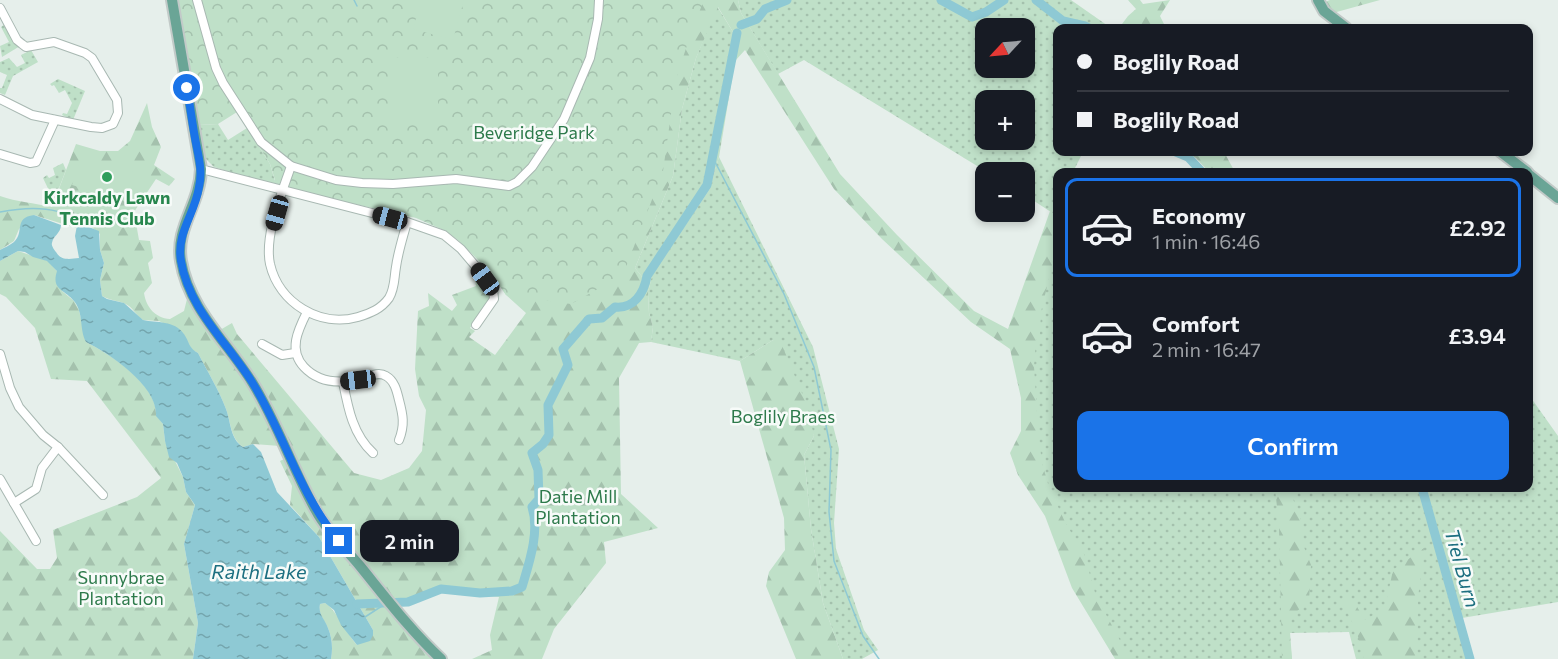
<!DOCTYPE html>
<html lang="en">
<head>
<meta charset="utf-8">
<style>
  body { margin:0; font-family:Commissioner,sans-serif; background:#20242c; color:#f1f3f6; height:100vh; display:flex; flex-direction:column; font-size:22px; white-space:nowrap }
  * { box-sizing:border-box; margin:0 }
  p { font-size:20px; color:#9ea1a6 }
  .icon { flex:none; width:33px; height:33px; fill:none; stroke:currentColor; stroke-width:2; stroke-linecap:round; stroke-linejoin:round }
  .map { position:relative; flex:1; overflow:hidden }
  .sheet { position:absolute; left:1053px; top:168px; width:480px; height:324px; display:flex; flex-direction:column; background:#171b24; border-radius:12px; box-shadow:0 3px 9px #0003 }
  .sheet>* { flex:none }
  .banner { position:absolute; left:1053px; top:24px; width:480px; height:132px; border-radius:12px; box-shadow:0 3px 9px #0003; display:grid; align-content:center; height:132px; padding:0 24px; background:#171b24 }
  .needle { width:39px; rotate:244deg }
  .tools { position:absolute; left:975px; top:18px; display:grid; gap:12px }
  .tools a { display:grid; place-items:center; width:60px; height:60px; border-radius:12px; background:#171b24; box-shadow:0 3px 9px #0003; font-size:30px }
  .end { position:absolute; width:27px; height:27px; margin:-14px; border:8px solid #1a73e8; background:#fff; box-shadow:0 0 0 3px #fff }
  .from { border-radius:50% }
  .bubble { position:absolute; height:42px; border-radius:12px; background:#171b24; box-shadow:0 3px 9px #0003; font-size:20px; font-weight:600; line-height:42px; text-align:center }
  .car { position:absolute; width:18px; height:36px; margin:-18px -9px; border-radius:8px; box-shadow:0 0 4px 2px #0007; background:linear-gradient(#222 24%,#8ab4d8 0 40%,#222 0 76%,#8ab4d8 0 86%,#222 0) }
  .banner b { display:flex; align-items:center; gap:21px; height:57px; font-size:22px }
  .banner b+b { border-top:2px solid #363941 }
  .banner i { width:15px; height:15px; background:#f1f3f6 }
  ul { padding:10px 0 0; list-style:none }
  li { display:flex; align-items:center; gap:18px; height:99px; margin:0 12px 9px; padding:0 12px; border:3px solid transparent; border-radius:12px }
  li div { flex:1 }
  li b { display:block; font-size:22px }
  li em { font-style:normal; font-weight:600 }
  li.selected { border-color:#1a73e8 }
  li>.icon { width:54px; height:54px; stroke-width:1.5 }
  .button { display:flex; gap:12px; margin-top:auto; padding:12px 24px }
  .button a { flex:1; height:69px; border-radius:12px; background:#1a73e8; color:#fff; font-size:24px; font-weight:600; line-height:69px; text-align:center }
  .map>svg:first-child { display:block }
</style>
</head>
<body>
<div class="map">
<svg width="1558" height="659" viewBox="0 0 1558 659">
  <defs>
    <pattern id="grass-dots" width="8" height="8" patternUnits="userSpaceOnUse" patternTransform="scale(1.5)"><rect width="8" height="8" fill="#bfe0c8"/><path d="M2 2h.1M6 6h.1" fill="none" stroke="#a4c1ad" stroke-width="1.8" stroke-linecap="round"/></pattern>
    <pattern id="forest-firs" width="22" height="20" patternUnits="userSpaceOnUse" patternTransform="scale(1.5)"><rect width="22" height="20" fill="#bfe0c8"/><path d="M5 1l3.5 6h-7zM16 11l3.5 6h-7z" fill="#a4c1ad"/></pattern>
    <pattern id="park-crowns" width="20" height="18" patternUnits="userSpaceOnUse" patternTransform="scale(1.5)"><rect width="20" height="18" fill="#bfe0c8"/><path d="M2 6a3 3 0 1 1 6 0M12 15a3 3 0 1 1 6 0" fill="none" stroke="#a4c1ad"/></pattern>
    <pattern id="water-ripples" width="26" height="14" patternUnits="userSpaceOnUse" patternTransform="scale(1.5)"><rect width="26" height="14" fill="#8ec9d4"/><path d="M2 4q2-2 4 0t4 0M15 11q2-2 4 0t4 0" fill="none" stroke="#74a5ad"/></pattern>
  </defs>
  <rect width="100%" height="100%" fill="#e6efeb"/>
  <g fill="url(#grass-dots)" fill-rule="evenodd">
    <path d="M 738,0 L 1071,0 L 1111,28 L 1058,28 L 1058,152 L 1083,152 L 1073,172 L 1058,172 L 1057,216 L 1025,195 L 1024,172 L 987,172 L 804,60 L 778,74 L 741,13 ZM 986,28 L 1024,28 L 1024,68 L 986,68 ZM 986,100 L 1024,100 L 1024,140 L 986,140 Z"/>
    <path d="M 717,6 L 733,32 L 714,142 L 704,185 L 643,278 L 635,268 L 673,176 L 682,109 L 696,58 Z"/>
    <path d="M 5,24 L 20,46 L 2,57 L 0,46 L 9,42 L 1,27 Z"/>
    <path d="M 31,50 L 38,62 L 13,76 L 5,95 L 0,93 L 0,88 L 2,88 L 7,75 L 0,72 L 0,62 L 9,58 L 17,67 L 25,63 L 21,55 Z"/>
    <path d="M 58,79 L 85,91 L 73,120 L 62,115 L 63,113 L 67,114 L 72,103 L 65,90 L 59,93 L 54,85 L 52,86 L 50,84 Z"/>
    <path d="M 218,124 L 228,140 L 247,128 L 270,164 L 275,181 L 272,185 L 214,167 L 205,158 L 199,125 Z"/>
    <path d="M 719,157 L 813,347 L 839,449 L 834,523 L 836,549 L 864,630 L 878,650 L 862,659 L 843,659 L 823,603 L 811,529 L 804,455 L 814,436 L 773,340 L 740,361 L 651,342 L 653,327 L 649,313 L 648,293 L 652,275 L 709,190 Z"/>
    <path d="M 63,163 L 66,170 L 54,201 L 43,178 L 47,175 L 49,178 L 55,175 L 53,168 Z"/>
    <path d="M 1057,221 L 1058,488 L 1528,488 L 1529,395 L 1558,436 L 1558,602 L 1462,618 L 1443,555 L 1472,659 L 1356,659 L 1349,632 L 1289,633 L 1292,659 L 1123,659 L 1043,479 L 1022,364 Z"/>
  </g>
  <g fill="url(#forest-firs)" fill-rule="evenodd">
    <path d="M 622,0 L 738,0 L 741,13 L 840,174 L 897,235 L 974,311 L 1008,329 L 1050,211 L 1057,216 L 1057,244 L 1041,312 L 1040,333 L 1036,341 L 1034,366 L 1038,430 L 1042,463 L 1049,487 L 1065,522 L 1084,554 L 1096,596 L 1130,659 L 1115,659 L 1072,588 L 1045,516 L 1018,475 L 1010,453 L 1021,431 L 1021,398 L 1010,349 L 971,322 L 882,239 L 834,189 L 745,50 L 735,61 L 719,157 L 709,190 L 652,275 L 648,293 L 649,313 L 653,327 L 651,342 L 639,343 L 619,378 L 621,494 L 658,528 L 604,542 L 606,563 L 554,629 L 542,659 L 472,659 L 492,650 L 490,635 L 499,597 L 446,592 L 433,588 L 408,600 L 392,601 L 332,528 L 315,500 L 266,397 L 243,359 L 220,330 L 232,323 L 237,334 L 354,473 L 381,480 L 409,468 L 422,451 L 426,410 L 419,396 L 415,369 L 418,311 L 429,306 L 428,293 L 452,311 L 457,305 L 452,295 L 476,286 L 473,268 L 489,289 L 491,298 L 470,328 L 475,331 L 469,337 L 495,355 L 526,313 L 506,295 L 491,273 ZM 718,7 L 733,32 L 714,142 L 704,185 L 643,278 L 635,268 L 673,176 L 682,109 L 696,58 Z"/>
    <path d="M 1128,0 L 1140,0 L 1143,4 L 1170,0 L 1160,16 L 1166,28 L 1119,28 L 1128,16 L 1136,9 Z"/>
    <path d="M 1330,0 L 1380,0 L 1333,13 L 1325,2 Z"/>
    <path d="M 147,103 L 152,127 L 161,147 L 154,165 L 175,179 L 169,186 L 156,179 L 134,212 L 139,240 L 150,241 L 153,258 L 148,263 L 152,283 L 144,293 C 146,307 155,318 170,319 L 184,311 L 187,299 L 252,390 L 280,446 L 253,444 L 243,447 C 230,438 231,422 226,409 C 219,390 207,371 198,353 L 192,350 L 183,333 L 159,321 L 143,320 C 137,316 134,310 129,306 C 120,300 110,301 102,296 L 100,280 L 104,263 L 100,250 L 100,234 C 94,227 86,226 78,220 L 76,228 L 34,215 L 19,229 L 14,241 L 0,250 L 0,196 C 17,202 34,203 52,207 L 76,144 L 100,151 L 118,151 L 130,141 Z"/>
    <path d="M 1186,152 L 1224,152 L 1235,172 L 1209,172 L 1196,158 Z"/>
    <path d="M 18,251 L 48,261 L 57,271 L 62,291 L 74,301 L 79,310 L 86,342 C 110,354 158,385 156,415 L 163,424 L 165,441 L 183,477 L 186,492 L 195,505 L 184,544 L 198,623 L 193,659 L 0,659 L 0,531 L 37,569 L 50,569 L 57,558 L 53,530 L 137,497 L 161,478 L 87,381 L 51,379 L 35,328 L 6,297 L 0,294 L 0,261 Z"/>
    <path d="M 773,340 L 781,343 L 807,405 L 814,436 L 804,455 L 811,529 L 823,603 L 843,659 L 796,659 L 766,586 L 769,572 L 785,550 L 784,518 L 740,361 Z"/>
    <path d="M 286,458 L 318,522 L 434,659 L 331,659 C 333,649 332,637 328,628 C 324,619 318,615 320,604 L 325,603 C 335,608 347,634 357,645 L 373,630 L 319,537 L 290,505 L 292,486 L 280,461 Z"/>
    <path d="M 1275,488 L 1291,488 L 1292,496 L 1302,523 L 1304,547 L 1311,565 L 1309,601 L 1289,618 L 1292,659 L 1282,659 L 1279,526 Z"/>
    <path d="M 1424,548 L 1418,598 L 1417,659 L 1364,659 L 1357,633 L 1342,600 L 1354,602 L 1365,620 L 1385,608 L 1393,570 Z"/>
  </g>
  <path fill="url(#park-crowns)" d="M 176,0 L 704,0 L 692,30 L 676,79 L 663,171 L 623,275 L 571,304 L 506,295 L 491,273 L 459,241 L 446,231 L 416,218 L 272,185 L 275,180 L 270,164 L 237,112 L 218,124 L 199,125 Z"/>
  <g fill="#bfe0c8">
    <path d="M 421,0 L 464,0 L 453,40 L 413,29 Z"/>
    <rect x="392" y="58" width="46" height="64"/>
    <path d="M 81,159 L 111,169 L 118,161 L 149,185 L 133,208 L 112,193 L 109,192 L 108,196 L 72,185 Z"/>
  </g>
  <path fill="url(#water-ripples)" d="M 34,215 L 61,225 C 61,233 53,236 52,243 C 51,245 54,250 56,252 C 61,261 70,259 79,258 L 75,236 L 78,220 L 86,226 L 99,231 L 100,250 L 104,263 L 100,280 L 102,296 L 107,299 L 124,303 L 143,320 C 157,323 174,320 184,334 C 189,341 189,349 198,353 C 207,371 219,390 226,409 C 231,422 230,439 243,447 L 253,444 L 261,452 L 277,492 L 319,537 L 373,630 L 373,635 L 370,641 L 357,645 L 341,625 L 334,610 L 325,603 L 320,604 C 318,615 325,619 328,628 C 332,637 333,649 331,659 L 193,659 L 198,623 L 184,544 L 195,505 L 186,492 L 183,477 L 177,463 L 169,457 L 165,441 L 163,424 L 156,416 C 158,386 110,354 86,342 C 79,329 84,313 74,301 C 64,289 51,290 57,271 L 47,261 L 33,257 L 25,252 L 18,251 L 0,261 L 0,250 C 4,248 10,245 14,242 C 25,232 13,218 34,215 Z"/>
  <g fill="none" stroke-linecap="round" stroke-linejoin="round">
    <g stroke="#8ec9d4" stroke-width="1.5">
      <path d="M 354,0 L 357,6"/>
      <path d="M 713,158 L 784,294 L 814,367 L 831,450 L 829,512 L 834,561 L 863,636 L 879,659"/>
      <path d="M 0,212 C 25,207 55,205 77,220"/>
      <path d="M 365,617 L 385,604"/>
    </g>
    <g stroke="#8ec9d4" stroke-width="9">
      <path d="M 941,0 L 972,17 L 986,12 L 1004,0"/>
      <path d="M 1036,0 L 1063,21 L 1085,26 L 1089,28"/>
      <path d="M 741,25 L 757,19 L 765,9 L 787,0"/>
      <path d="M 1176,152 L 1188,157 L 1202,172"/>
      <path d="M 1422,488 L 1470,659"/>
      <path d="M 357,604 L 408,602 L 441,589 L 480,593 L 512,591 L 522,587 C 529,563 540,532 532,507 L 539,499 L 538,470 L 532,453 L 543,444 L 549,435 L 548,405 L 568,365 L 563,349 L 589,319 L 602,318 L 615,307 C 634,309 644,293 647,276 L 707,185 L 737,33"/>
    </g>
    <defs>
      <g id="minor">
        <path d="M 197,0 L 216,68 L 223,83 L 261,142 L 291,166 L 336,180 L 362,183 L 393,184 L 456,179 L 509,186 L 517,182 L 532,167 L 564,119 L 590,58 L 598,19 L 599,0"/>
        <path d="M 0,8 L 17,40 L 22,44 L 26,47 L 54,42 L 85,53 L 92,58 L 117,100 L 118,113 L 113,124 L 102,128 L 91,127 L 32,115 L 0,99"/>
        <path d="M 0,154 L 30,163 L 36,162 L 55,120"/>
        <path d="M 291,166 C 282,193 264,235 270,264 C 279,303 320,328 358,317 C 371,313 381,309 389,298 C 395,288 394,278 396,267 C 398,252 403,237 407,222"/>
        <path d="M 201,169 L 407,222 L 444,235 L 461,249 L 478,269 L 493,289 L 494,299 L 476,325"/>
        <path d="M 307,312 C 298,330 288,350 304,367 C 319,383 339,384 360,379 C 368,377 378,371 386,376 C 395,381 397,392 399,400 C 403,415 405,425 399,440"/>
        <path d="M 262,344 L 282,355 L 295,353"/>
        <path d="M 0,354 L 10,388 L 19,407 L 43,435 L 58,447 L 103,495"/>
        <path d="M 343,382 C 348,408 353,435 373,453"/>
        <path d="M 0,479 L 36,541"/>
        <path d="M 14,503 L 36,489 L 42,468 L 58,447"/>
      </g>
      <g id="major">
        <path d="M 172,0 L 201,169 C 200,204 175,228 181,261 C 189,309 227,342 252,382 C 277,422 292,468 315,509 C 326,530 345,548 360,566 C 386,598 411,631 441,659"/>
        <path d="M 1318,0 L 1324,11 L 1346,28"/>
        <path d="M 1501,152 L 1527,172"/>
        <path d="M 1528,174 L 1558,198"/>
      </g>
    </defs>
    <use href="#minor" stroke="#a8b8b2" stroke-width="10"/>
    <use href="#major" stroke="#c2cac8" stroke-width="14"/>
    <use href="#minor" stroke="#fff" stroke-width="8"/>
    <use href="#major" stroke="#6aa596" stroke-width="10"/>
  </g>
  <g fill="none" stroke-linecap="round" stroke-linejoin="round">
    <path stroke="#1a73e8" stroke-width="8" d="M 187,88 C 190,105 192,122 195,138 C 198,155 203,170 199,187 C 195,214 176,233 181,261 C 189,309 227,342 252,382 C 284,433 299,494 339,541"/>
  </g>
  <circle fill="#2e9e5b" stroke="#f7fbf9" stroke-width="2" cx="107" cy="177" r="6"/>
  <g text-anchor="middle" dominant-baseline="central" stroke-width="5" stroke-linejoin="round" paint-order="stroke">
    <g font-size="18" fill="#2d7a4b" stroke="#f7fbf9">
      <text x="534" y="132">Beveridge Park</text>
      <text x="783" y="416">Boglily Braes</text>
      <text x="578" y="496">Datie Mill<tspan x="578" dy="21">Plantation</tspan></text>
      <text x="121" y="577">Sunnybrae<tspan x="121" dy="21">Plantation</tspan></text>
    </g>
    <g font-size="18" font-weight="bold" fill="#27864d" stroke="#f7fbf9">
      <text x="107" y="197">Kirkcaldy Lawn<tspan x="107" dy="21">Tennis Club</tspan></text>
    </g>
    <g font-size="20" font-style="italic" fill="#1c6f80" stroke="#f7fbf9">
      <text transform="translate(1463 568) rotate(74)">Tiel Burn</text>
      <text x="259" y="571">Raith Lake</text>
    </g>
  </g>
</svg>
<div class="tools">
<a><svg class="needle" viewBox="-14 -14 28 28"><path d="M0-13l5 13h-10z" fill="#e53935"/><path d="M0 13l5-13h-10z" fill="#9ea1a6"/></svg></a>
<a>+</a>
<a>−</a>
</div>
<i class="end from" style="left:187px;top:88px"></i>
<i class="end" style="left:339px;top:541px"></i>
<div class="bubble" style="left:360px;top:520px;width:99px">2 min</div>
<i class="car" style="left:277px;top:213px;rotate:196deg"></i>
<i class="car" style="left:390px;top:218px;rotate:285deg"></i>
<i class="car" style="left:485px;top:279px;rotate:324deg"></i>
<i class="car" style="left:358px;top:380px;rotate:263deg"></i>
<div class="banner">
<b><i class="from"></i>Boglily Road</b>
<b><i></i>Boglily Road</b>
</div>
<section class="sheet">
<ul>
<li class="selected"><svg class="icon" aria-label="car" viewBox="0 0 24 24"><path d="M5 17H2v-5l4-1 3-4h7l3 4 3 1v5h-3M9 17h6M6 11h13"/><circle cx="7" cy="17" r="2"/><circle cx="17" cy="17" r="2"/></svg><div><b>Economy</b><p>1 min · 16:46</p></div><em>£2.92</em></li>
<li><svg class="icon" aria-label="car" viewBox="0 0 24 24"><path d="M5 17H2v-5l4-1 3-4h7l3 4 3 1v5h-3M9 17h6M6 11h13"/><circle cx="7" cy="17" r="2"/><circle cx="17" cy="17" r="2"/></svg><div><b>Comfort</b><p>2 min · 16:47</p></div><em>£3.94</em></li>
</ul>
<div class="button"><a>Confirm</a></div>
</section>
</div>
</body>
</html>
